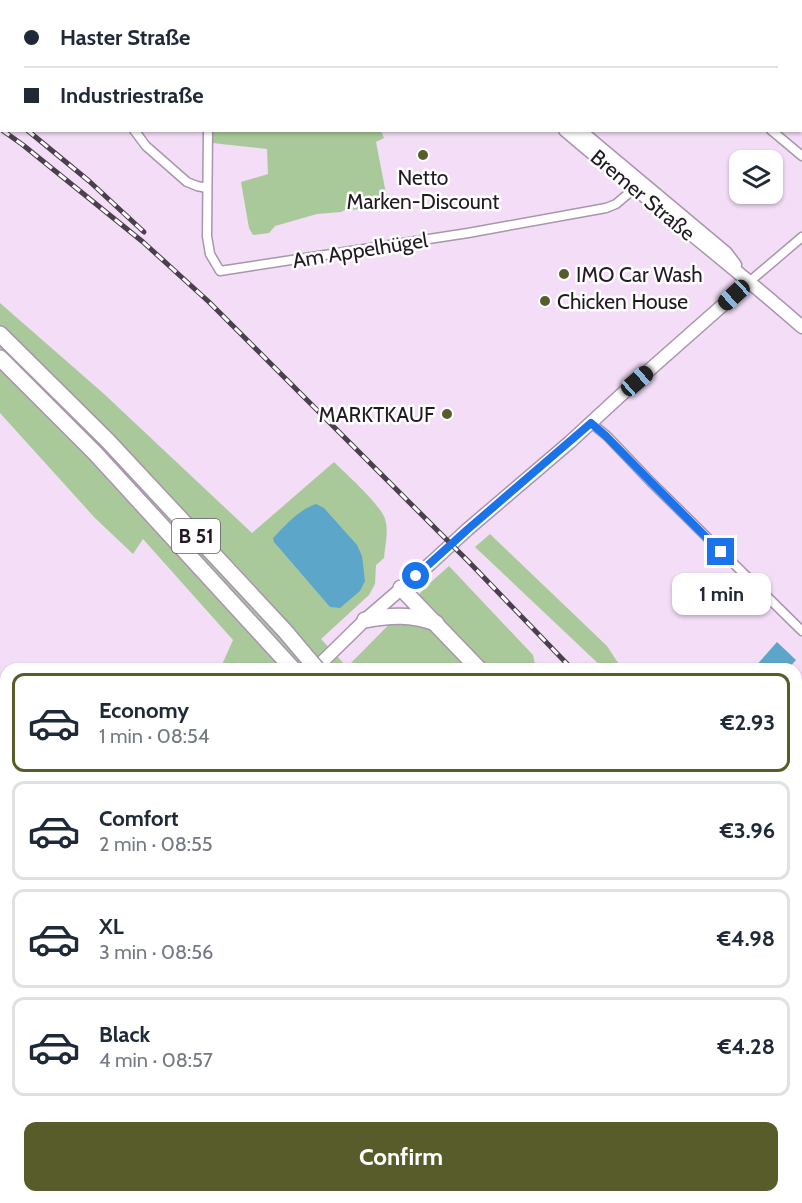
<!DOCTYPE html>
<html lang="en">
<head>
<meta charset="utf-8">
<style>
  body { margin:0; font-family:Cabin,sans-serif; background:#f6f6f7; color:#1f2937; height:100vh; display:flex; flex-direction:column; font-size:22px; white-space:nowrap }
  * { box-sizing:border-box; margin:0 }
  p { font-size:20px; color:#747a83 }
  .icon { flex:none; width:33px; height:33px; fill:none; stroke:currentColor; stroke-width:2; stroke-linecap:round; stroke-linejoin:round }
  .map { position:relative; flex:1; overflow:hidden }
  .sheet { position:absolute; left:0px; top:663px; width:802px; height:540px; display:flex; flex-direction:column; background:#fff; border-radius:18px 18px 0 0; box-shadow:0 2px 4px #0004 }
  .sheet>* { flex:none }
  .top-card { position:absolute; left:0px; top:0px; width:802px; height:132px; box-shadow:0 2px 4px #0004; display:grid; align-content:center; height:132px; padding:0 24px; background:#fff }
  .buttons { position:absolute; left:729px; top:150px; display:grid; gap:12px }
  .buttons a { display:grid; place-items:center; width:54px; height:54px; border-radius:12px; background:#fff; box-shadow:0 2px 4px #0004; font-size:30px }
  .end { position:absolute; width:27px; height:27px; margin:-14px; border:8px solid #1a73e8; background:#fff; box-shadow:0 0 0 3px #fff }
  .from { border-radius:50% }
  .bubble { position:absolute; height:42px; border-radius:12px; background:#fff; box-shadow:0 2px 4px #0004; font-size:20px; font-weight:700; line-height:42px; text-align:center }
  .car { position:absolute; width:18px; height:36px; margin:-18px -9px; border-radius:8px; box-shadow:0 0 4px 2px #0007; background:linear-gradient(#222 24%,#8ab4d8 0 40%,#222 0 76%,#8ab4d8 0 86%,#222 0) }
  .top-card b { display:flex; align-items:center; gap:21px; height:57px; font-size:22px }
  .top-card b+b { border-top:2px solid #e0e1e3 }
  .top-card i { width:15px; height:15px; background:#1f2937 }
  ul { padding:10px 0 0; list-style:none }
  li { display:flex; align-items:center; gap:18px; height:99px; margin:0 12px 9px; padding:0 12px; border:3px solid #e0e1e3; border-radius:12px }
  li div { flex:1 }
  li b { display:block; font-size:22px }
  li em { font-style:normal; font-weight:700 }
  li.on { border-color:#585c2a }
  li>.icon { width:54px; height:54px; stroke-width:1.5 }
  .action { display:flex; gap:12px; margin-top:auto; padding:12px 24px }
  .action a { flex:1; height:69px; border-radius:12px; background:#585c2a; color:#fff; font-size:24px; font-weight:700; line-height:69px; text-align:center }
  .map>svg:first-child { display:block }
</style>
</head>
<body>
<div class="map">
<svg width="802" height="1203" viewBox="0 0 802 1203">
  <rect width="100%" height="100%" fill="#f3ddf7"/>
  <g fill="#aac99a">
    <path d="M 213,131 L 381,131 L 384,138 L 376,142 L 388,204 L 353,210 L 353,206 L 341,212 L 317,214 L 275,226 L 269,233 L 253,235 L 249,228 L 241,182 L 268,174 L 267,149 L 212,143 Z"/>
    <path d="M 0,303 L 103,393 L 252,533 L 334,462 C 346,474 381,505 385,519 C 389,531 385,545 384,558 L 376,565 L 375,584 L 369,595 L 321,639 L 347,667 L 430,583 L 449,566 L 533,655 L 536,669 L 220,669 L 233,640 L 143,539 L 133,554 L 95,518 L 0,413 Z"/>
    <path d="M 490,534 L 607,646 L 622,669 L 604,669 L 475,547 Z"/>
    <path d="M 97,1197 L 196,1197 L 153,1203 L 100,1203 Z"/>
  </g>
  <g fill="#5ca6c9">
    <path d="M 316,504 L 324,508 L 357,545 L 362,556 L 365,581 L 360,591 L 340,608 L 330,607 L 274,542 L 273,538 C 286,525 298,510 316,504 Z"/>
    <path d="M 777,642 L 796,660 L 788,669 L 753,669 Z"/>
  </g>
  <g fill="none" stroke-linecap="round" stroke-linejoin="round">
    <defs>
      <g id="street">
        <path d="M 618,0 L 619,2"/>
        <path d="M 210,2 L 210,0"/>
        <path d="M 756,2 L 757,0"/>
        <path d="M 134,130 L 146,146 L 187,182 L 197,186 L 207,188"/>
        <path d="M 208,130 L 207,236 L 210,254 L 220,271 L 468,233 L 606,208 L 616,204 L 635,188"/>
        <path d="M 771,130 L 802,156"/>
        <path d="M 749,282 L 802,237"/>
        <path d="M 591,423 L 607,436 L 651,482 L 802,631"/>
        <path d="M 796,854 L 802,863"/>
      </g>
      <g id="secondary">
        <path d="M 415,0 L 417,2"/>
        <path d="M 429,0 L 431,2"/>
        <path d="M 565,130 C 643,197 725,259 802,327"/>
        <path d="M 579,130 L 726,253 L 735,265"/>
        <path d="M 315,669 L 365,620 L 431,563 L 468,529 L 570,442 L 621,395 L 749,282"/>
        <path d="M 231,1197 L 233,1203"/>
      </g>
      <g id="highway">
        <path d="M 0,334 L 108,441 L 285,631"/>
        <path d="M 0,358 L 95,453 L 293,669"/>
        <path d="M 401,588 L 479,669"/>
        <path d="M 365,620 C 390,615 411,614 436,623"/>
        <path d="M 721,1197 L 726,1203"/>
        <path d="M 748,1197 L 753,1203"/>
      </g>
    </defs>
    <use href="#street" stroke="#a995ad" stroke-width="11"/>
    <use href="#secondary" stroke="#a995ad" stroke-width="15"/>
    <use href="#highway" stroke="#a995ad" stroke-width="18"/>
    <use href="#street" stroke="#fff" stroke-width="8"/>
    <use href="#secondary" stroke="#fff" stroke-width="12"/>
    <use href="#highway" stroke="#fff" stroke-width="15"/>
    <defs>
      <g id="rail">
        <path d="M 0,111 L 2,112"/>
        <path d="M 2,130 L 23,145 L 143,242 L 209,302 L 469,562 L 572,669"/>
        <path d="M 27,130 L 89,181 L 144,232"/>
        <path d="M 796,892 L 802,898"/>
      </g>
    </defs>
    <use href="#rail" stroke="#4a3f4c" stroke-width="5"/>
    <use href="#rail" stroke="#fff" stroke-width="3" stroke-dasharray="9" stroke-linecap="butt"/>
    <defs>
      <path id="highway-bridge" d="M 285,631 L 317,669"/>
    </defs>
    <use href="#highway-bridge" stroke="#a995ad" stroke-width="18" stroke-linecap="butt"/>
    <use href="#highway-bridge" stroke="#fff" stroke-width="15"/>
  </g>
  <g fill="none" stroke-linecap="round" stroke-linejoin="round">
    <path stroke="#1a73e8" stroke-width="8" d="M 416,576 L 468,529 L 591,423 L 606,436 L 651,482 L 721,552"/>
  </g>
  <g fill="#585c2a" stroke="#fff" stroke-width="2">
    <circle cx="423" cy="155" r="6"/>
    <circle cx="564" cy="274" r="6"/>
    <circle cx="545" cy="301" r="6"/>
    <circle cx="447" cy="414" r="6"/>
  </g>
  <g text-anchor="middle" dominant-baseline="central" stroke-width="5" stroke-linejoin="round" paint-order="stroke">
    <rect fill="#fff" stroke="#645f65" stroke-width="1.5" x="172" y="519" width="48" height="34" rx="4.5"/>
    <g font-size="20" font-weight="bold" fill="#221a23">
      <text x="196" y="536">B 51</text>
    </g>
    <g font-size="21" fill="#221a23" stroke="#fff" text-anchor="start">
      <text x="423" y="177" text-anchor="middle">Netto<tspan x="423" dy="24">Marken-Discount</tspan></text>
      <text x="576" y="274">IMO Car Wash</text>
      <text x="557" y="301">Chicken House</text>
      <text x="435" y="414" text-anchor="end">MARKTKAUF</text>
    </g>
    <g font-size="21" fill="#221a23" stroke="#fff">
      <text transform="translate(643 195) rotate(40)">Bremer Straße</text>
      <text transform="translate(360 250) rotate(-9)">Am Appelhügel</text>
    </g>
  </g>
</svg>
<div class="buttons">
<a><svg class="icon" aria-label="layers" viewBox="0 0 24 24"><path d="M12 4l9 5-9 5-9-5zM3 14l9 5 9-5"/></svg></a>
</div>
<i class="end from" style="left:416px;top:576px"></i>
<i class="end" style="left:721px;top:552px"></i>
<div class="bubble" style="left:672px;top:573px;width:99px">1 min</div>
<i class="car" style="left:734px;top:295px;rotate:228deg"></i>
<i class="car" style="left:637px;top:381px;rotate:49deg"></i>
<div class="top-card">
<b><i class="from"></i>Haster Straße</b>
<b><i></i>Industriestraße</b>
</div>
<section class="sheet">
<ul>
<li class="on"><svg class="icon" aria-label="car" viewBox="0 0 24 24"><path d="M5 17H2v-5l4-1 3-4h7l3 4 3 1v5h-3M9 17h6M6 11h13"/><circle cx="7" cy="17" r="2"/><circle cx="17" cy="17" r="2"/></svg><div><b>Economy</b><p>1 min · 08:54</p></div><em>€2.93</em></li>
<li><svg class="icon" aria-label="car" viewBox="0 0 24 24"><path d="M5 17H2v-5l4-1 3-4h7l3 4 3 1v5h-3M9 17h6M6 11h13"/><circle cx="7" cy="17" r="2"/><circle cx="17" cy="17" r="2"/></svg><div><b>Comfort</b><p>2 min · 08:55</p></div><em>€3.96</em></li>
<li><svg class="icon" aria-label="car" viewBox="0 0 24 24"><path d="M5 17H2v-5l4-1 3-4h7l3 4 3 1v5h-3M9 17h6M6 11h13"/><circle cx="7" cy="17" r="2"/><circle cx="17" cy="17" r="2"/></svg><div><b>XL</b><p>3 min · 08:56</p></div><em>€4.98</em></li>
<li><svg class="icon" aria-label="car" viewBox="0 0 24 24"><path d="M5 17H2v-5l4-1 3-4h7l3 4 3 1v5h-3M9 17h6M6 11h13"/><circle cx="7" cy="17" r="2"/><circle cx="17" cy="17" r="2"/></svg><div><b>Black</b><p>4 min · 08:57</p></div><em>€4.28</em></li>
</ul>
<div class="action"><a>Confirm</a></div>
</section>
</div>
</body>
</html>
